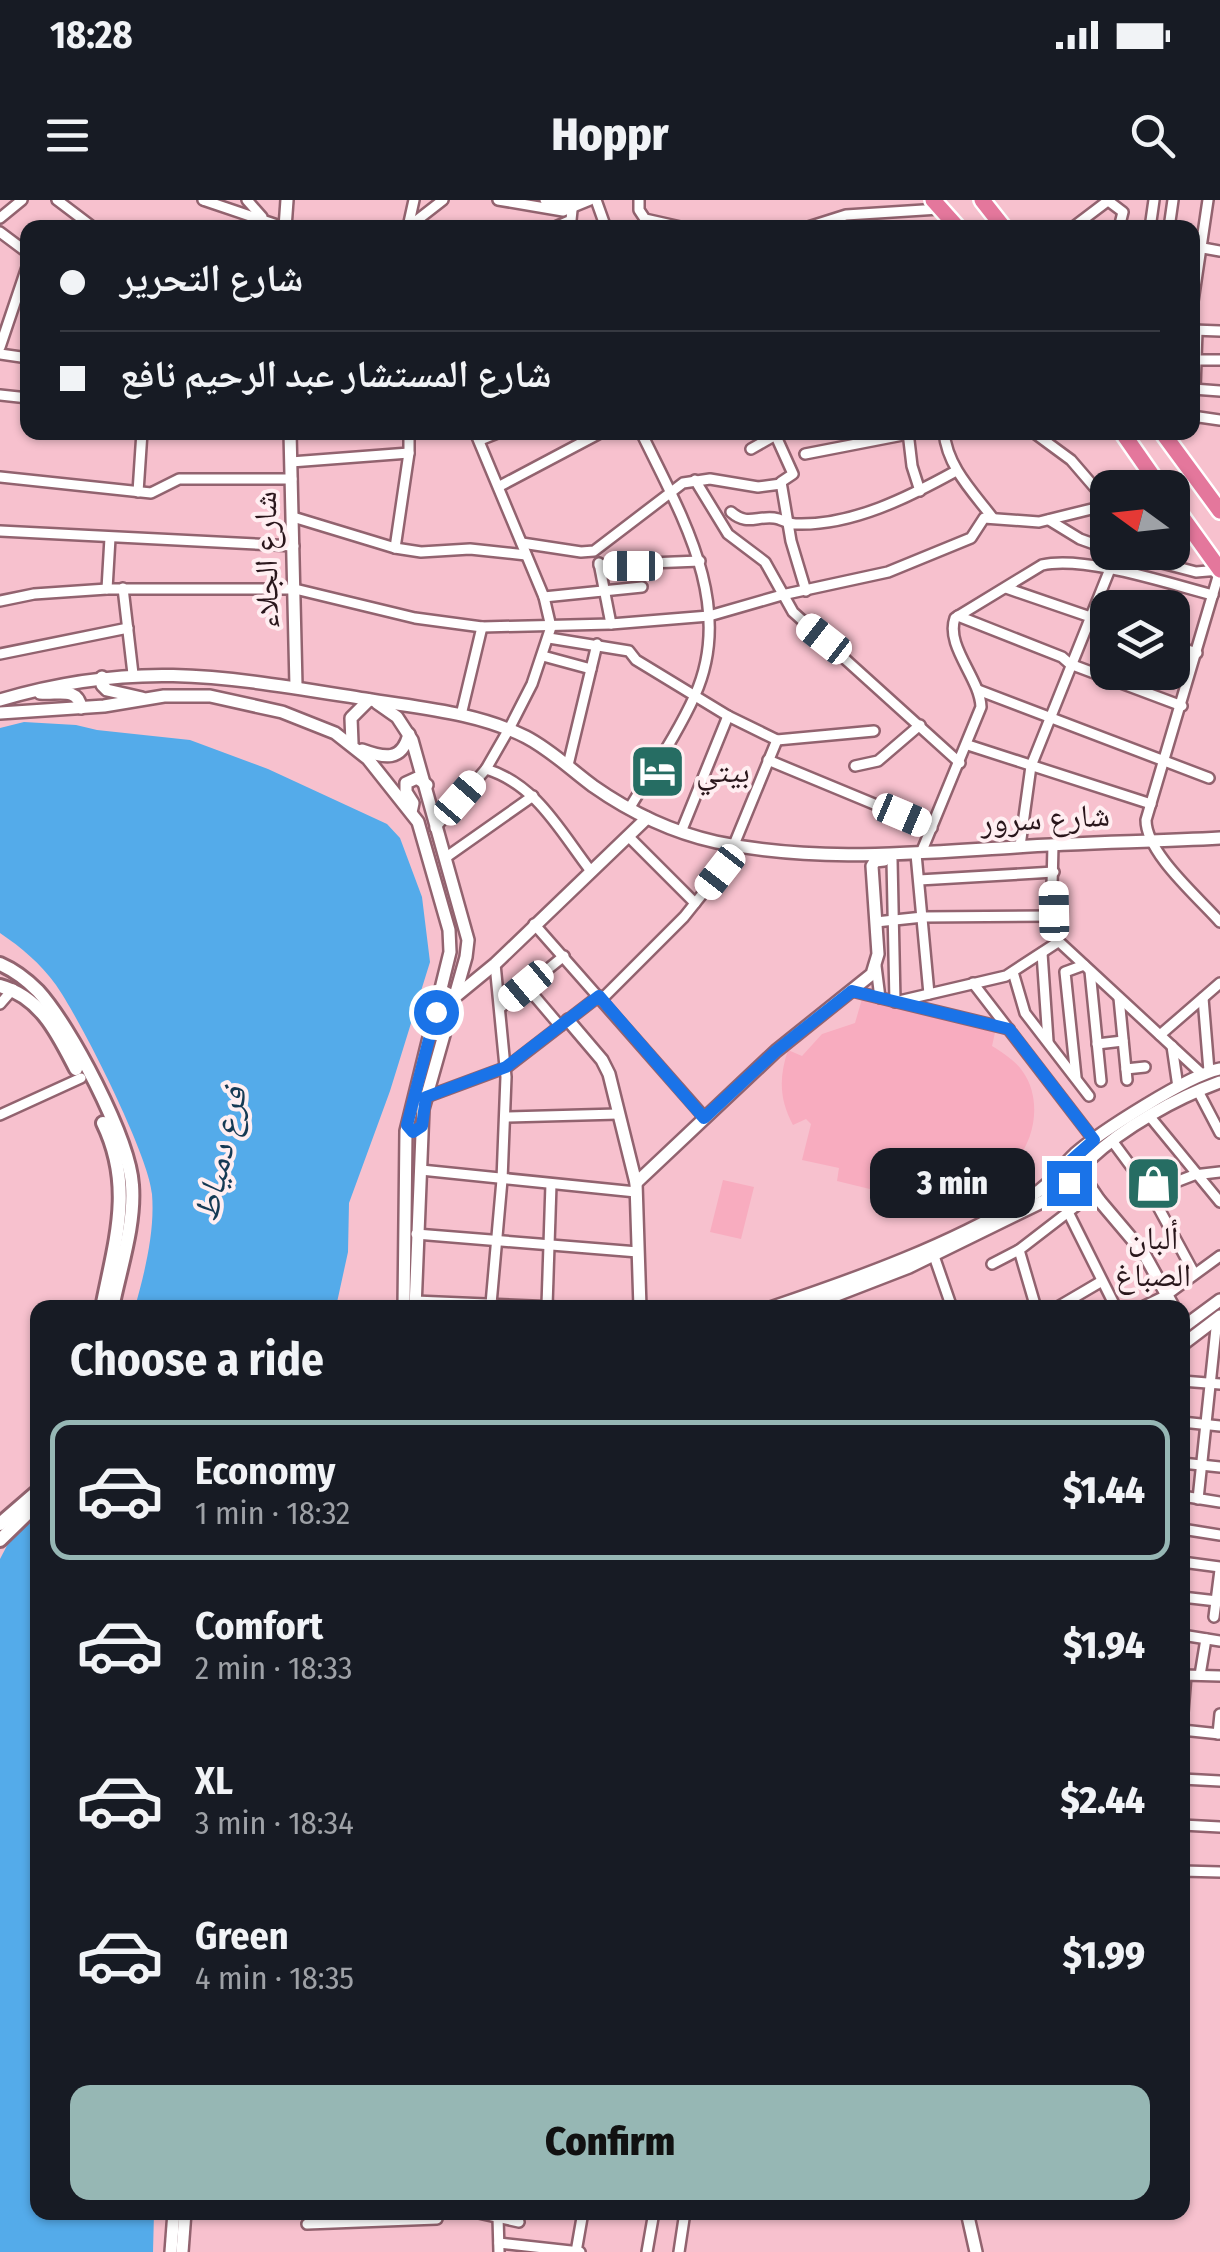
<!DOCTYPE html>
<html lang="en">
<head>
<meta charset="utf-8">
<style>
  body { margin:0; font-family:"Fira Sans Condensed","Noto Naskh Arabic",sans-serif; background:#242831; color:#f1f3f6; height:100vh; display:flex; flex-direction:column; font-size:38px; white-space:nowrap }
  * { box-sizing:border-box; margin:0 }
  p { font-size:32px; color:#9ea1a6 }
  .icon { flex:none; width:55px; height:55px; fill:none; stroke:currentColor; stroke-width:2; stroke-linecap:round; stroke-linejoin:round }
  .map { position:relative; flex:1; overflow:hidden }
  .panel { position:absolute; left:30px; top:1100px; width:1160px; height:920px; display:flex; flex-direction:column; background:#171b24; border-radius:20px; box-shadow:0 2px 8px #0004 }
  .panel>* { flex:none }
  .guide { position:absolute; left:20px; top:20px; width:1180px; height:220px; border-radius:20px; box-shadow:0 2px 8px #0004; display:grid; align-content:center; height:220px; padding:0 40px; background:#171b24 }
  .needle { width:65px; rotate:285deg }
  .fabs { position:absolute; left:1090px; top:270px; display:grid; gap:20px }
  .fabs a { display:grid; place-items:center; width:100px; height:100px; border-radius:20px; background:#171b24; box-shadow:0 2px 8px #0004; font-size:50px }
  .end { position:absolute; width:45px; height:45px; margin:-22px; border:12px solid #1a73e8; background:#fff; box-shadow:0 0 0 5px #fff }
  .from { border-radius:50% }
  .bubble { position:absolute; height:70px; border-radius:20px; background:#171b24; box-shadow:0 2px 8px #0004; font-size:32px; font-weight:800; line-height:70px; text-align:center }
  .car { position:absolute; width:30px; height:60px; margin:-30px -15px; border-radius:12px; box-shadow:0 0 8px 2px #0007; background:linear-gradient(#fff 24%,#345 0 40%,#fff 0 76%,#345 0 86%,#fff 0) }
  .guide b { display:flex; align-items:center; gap:35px; height:95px; font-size:38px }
  .guide b+b { border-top:2px solid #363941 }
  .guide i { width:25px; height:25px; background:#f1f3f6 }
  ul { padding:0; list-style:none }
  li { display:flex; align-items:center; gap:30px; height:140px; margin:0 20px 15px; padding:0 20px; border:5px solid transparent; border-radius:20px }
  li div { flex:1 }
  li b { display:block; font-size:38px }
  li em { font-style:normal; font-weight:800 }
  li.selected { border-color:#96b7b4 }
  li>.icon { width:90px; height:90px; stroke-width:1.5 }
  h2 { padding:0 40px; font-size:45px; line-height:120px }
  .primary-button { display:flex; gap:20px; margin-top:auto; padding:20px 40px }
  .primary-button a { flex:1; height:115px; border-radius:20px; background:#96b7b4; color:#111; font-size:40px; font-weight:800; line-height:115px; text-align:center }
  .status { display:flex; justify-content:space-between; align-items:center; height:70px; padding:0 50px; background:#171b24; direction:ltr }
  .status svg { height:28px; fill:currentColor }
  header { display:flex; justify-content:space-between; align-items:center; height:130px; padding:0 40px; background:#171b24; font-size:45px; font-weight:800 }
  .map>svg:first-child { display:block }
</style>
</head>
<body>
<div class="status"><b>18:28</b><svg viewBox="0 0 49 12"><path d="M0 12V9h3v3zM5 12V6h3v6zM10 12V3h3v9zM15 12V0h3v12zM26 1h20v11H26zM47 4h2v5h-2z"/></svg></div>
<header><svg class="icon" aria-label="menu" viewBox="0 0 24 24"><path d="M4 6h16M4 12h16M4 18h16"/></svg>Hoppr<svg class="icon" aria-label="search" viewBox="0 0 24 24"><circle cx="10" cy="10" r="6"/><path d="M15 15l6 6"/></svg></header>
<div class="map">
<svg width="1220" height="2052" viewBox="0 0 1220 2052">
  <rect width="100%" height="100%" fill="#f7c1ce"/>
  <g fill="#f8acbf">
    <path d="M 862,799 L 996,828 L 992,846 C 1003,853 1016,861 1023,872 C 1043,900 1035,946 1009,967 C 996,977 978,979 963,980 L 956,1010 L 837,981 L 839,968 L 802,960 L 811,924 L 806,919 L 793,925 C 779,899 779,877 788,850 L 802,856 L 822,834 L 855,823 Z"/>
    <path d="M 723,980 L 754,987 L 741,1039 L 710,1032 Z"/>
  </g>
  <g fill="#54abea">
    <path d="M 24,522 L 76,525 L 97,530 L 190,540 L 268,569 L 387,624 L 400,638 L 422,697 L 430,762 L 390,891 L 349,1003 L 348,1052 L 336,1107 L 135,1107 C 145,1071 155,1032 152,994 C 149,955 80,819 56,785 C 40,763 22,748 0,733 L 0,528 Z"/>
    <path d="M 37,1315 L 38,2012 L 154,2013 L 153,2052 L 0,2052 L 0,1359 L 11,1338 Z"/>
  </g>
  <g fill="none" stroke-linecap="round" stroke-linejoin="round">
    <defs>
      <g id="minor">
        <path d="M 57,0 L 94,28"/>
        <path d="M 203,0 L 286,28"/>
        <path d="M 247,0 L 262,17"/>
        <path d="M 498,0 L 563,11 L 590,0"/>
        <path d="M 545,0 L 562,3 L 574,0"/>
        <path d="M 596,0 L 606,28"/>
        <path d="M 639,0 L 639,10 L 645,19 L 685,28"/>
        <path d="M 1107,0 L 1123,12 L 1119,28"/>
        <path d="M 0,18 L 22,0"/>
        <path d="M 408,27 L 414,0"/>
        <path d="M 407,28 L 443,0"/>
        <path d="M 553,28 L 571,20 L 573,0"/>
        <path d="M 805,28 L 846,15 L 939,9"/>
        <path d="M 1072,28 L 1109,0"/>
        <path d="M 1150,28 L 1154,0"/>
        <path d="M 1169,28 L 1173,0"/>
        <path d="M 0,32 L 28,53"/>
        <path d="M 1192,46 L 1220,51"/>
        <path d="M 1192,108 L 1208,0"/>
        <path d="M 1193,130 L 1220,131"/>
        <path d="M 0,147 L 28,64"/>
        <path d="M 0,154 L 28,158"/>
        <path d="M 1192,160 L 1220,160"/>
        <path d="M 1193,189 L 1220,191"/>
        <path d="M 1195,189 L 1197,130"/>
        <path d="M 0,195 L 28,198"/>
        <path d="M 1192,216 L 1220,220"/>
        <path d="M 272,232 L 297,232"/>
        <path d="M 774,232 L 793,274 L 781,282 L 791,341 L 806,391"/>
        <path d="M 908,232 L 912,266 L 920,291"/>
        <path d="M 944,232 C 947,266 972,291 992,317"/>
        <path d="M 1033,232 L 1071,260 L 1108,303"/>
        <path d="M 480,240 L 500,232"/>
        <path d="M 751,249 L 779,233"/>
        <path d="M 805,254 L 908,234"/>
        <path d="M 291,262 L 409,253"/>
        <path d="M 0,277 L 151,293 L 179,279 L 292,279"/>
        <path d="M 695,280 L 728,334 L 765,362 L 793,412 L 960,563"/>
        <path d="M 500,286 L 602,232"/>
        <path d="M 138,292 L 142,232"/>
        <path d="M 731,312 C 747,326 756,316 774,318 C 782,319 788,324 796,324 C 852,326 909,297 956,271"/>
        <path d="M 293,317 L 395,348 L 421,352 L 470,349 L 526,355"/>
        <path d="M 1049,320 L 1080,339 L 1108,349"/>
        <path d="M 0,331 L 294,346"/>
        <path d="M 522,343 L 581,352 L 594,351 L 683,283 L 710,279 L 758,287 L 781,284"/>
        <path d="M 395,348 L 409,253 L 409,232"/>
        <path d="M 1120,352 L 1196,372 L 1220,370 L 1146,620 C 1146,653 1198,697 1220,722"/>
        <path d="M 599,363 L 611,424"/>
        <path d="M 599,365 L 700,361"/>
        <path d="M 123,388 L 133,474"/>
        <path d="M 1006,388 L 1108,423"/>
        <path d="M 107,389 L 110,338"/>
        <path d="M 544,397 L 642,387"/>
        <path d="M 0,401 L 34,394 L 107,389 L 295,389 L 415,418 L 482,427 L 611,424 L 709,416 L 782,395 L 888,372 L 971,338 L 984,318 L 1039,322 L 1108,305"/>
        <path d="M 958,416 L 1062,457 L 1070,464 L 1182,506"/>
        <path d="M 549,438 L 629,451 L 636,460 L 728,516 L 777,540 L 874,531"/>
        <path d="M 1172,445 L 1197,453"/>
        <path d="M 0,454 L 128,428"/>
        <path d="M 543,456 L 591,469"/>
        <path d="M 978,490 L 1209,578"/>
        <path d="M 461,515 L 482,427"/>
        <path d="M 968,545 L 1151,604"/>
        <path d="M 768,560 L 932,628"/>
        <path d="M 568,565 L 597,444"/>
        <path d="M 855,566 L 878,561 L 920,525"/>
        <path d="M 486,569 C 536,584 560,631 590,670"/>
        <path d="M 629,609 C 651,572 677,535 695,495 C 736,404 680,313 641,232"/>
        <path d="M 435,628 L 486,569 L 509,529 L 532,484 L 551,427 L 544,397 L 475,232"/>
        <path d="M 681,632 L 728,516"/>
        <path d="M 628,636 L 695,703"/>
        <path d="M 1053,645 L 1051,727 L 1055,738 L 1202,874"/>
        <path d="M 1020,646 L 1031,566 L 1110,369"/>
        <path d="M 921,653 L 981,507 C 980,478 945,446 955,418 L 1042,365 C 1084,355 1170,384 1213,395"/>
        <path d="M 916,654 L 929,794"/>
        <path d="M 445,658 L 533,596"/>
        <path d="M 892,660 L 895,802 L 1006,776 L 1058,742"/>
        <path d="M 919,680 L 1054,672"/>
        <path d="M 876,722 L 923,717 L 1053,716"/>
        <path d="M 534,724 L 704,917"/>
        <path d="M 1042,753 L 1048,841"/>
        <path d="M 876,766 L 880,798"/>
        <path d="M 1090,771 L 1101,881"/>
        <path d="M 1013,772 L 1025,813 L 1089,896"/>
        <path d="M 973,783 L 1094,940"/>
        <path d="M 526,786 L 560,826"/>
        <path d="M 852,791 L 1009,829"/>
        <path d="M 1119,798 L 1127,880"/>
        <path d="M 1203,798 L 1209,871"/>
        <path d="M 602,799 L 684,717 L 720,672 L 731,652 L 777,540"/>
        <path d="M 0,804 L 13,789"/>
        <path d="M 500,808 L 564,756"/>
        <path d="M 1160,835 L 1220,783"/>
        <path d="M 1097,844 L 1123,841"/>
        <path d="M 1172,846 L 1178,887"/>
        <path d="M 1126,869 L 1145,867"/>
        <path d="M 1076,877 L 1065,772 L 1084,765"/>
        <path d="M 1198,891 L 1220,933"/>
        <path d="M 426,897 L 507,867 L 599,796"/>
        <path d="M 0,915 L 81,878"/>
        <path d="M 506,917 L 618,914"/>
        <path d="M 1151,918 L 1220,1002"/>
        <path d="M 1113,942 L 1150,992 L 1194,1073"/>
        <path d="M 421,970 L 636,992"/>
        <path d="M 1150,992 L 1194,975 L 1220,972"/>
        <path d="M 1069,1014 L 1116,1108"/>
        <path d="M 416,1034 L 638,1052"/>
        <path d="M 1019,1050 L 1036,1108"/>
        <path d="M 934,1056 L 952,1108"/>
        <path d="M 992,1064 L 1019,1050 L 1089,996"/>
        <path d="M 415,1101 L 581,1108"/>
        <path d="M 491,1104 L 502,980 L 506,877 L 495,764"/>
        <path d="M 547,1106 L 551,984"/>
        <path d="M 1056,1108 L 1102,1081"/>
        <path d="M 1140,1108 L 1165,1096 L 1220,1056"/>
        <path d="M 1182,1181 L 1220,1184"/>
        <path d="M 1182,1222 L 1220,1226"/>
        <path d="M 1182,1263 L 1220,1267"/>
        <path d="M 1182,1296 L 1220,1302"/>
        <path d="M 1198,1299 L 1217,1119"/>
        <path d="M 1182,1329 L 1220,1335"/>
        <path d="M 1182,1362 L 1220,1367"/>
        <path d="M 1182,1397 L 1217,1401"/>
        <path d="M 1214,1417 L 1220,1370"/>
        <path d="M 1182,1435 L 1220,1441"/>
        <path d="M 1183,1475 L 1220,1476"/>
        <path d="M 1200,1475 L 1206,1439"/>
        <path d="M 1182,1525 L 1186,1475"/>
        <path d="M 1182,1530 L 1220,1534"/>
        <path d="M 1218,1534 L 1220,1514"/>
        <path d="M 1182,1579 L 1220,1581"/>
        <path d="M 1182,1625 L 1220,1627"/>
        <path d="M 1182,1671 L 1220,1672"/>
        <path d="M 474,2012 L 519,2022"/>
        <path d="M 498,2017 L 499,2052"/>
        <path d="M 307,2024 L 437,2019"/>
        <path d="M 499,2043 L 580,2052"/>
        <path d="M 576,2052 L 583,2012"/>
        <path d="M 647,2052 L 654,2012"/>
        <path d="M 679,2052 L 685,2012"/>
      </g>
      <g id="tertiary">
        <path d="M 285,28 L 287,0"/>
        <path d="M 290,232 L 296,486"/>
        <path d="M 102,477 L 102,485 L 107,490 L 142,498"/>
        <path d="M 40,493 C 57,495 78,486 81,508"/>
        <path d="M 0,500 C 138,459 227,477 365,499 C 419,508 476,512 526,537 C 551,550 570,569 593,586 C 630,612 671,632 716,642 C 816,663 915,653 1016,647 C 1084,642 1152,642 1220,638"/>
        <path d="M 377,503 L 397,517 L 412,540 L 468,740 L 466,757 L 423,909 L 415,1108"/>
        <path d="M 0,513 L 104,506 L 164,496 L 210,496 L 282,512 L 335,533 L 368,559 L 418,622 L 449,730 L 450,752 L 406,931 L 404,1108"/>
        <path d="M 352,543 L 351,518 L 369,500"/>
        <path d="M 362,550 C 384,558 402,562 409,534"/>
        <path d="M 411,612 L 413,603 L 406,592 L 406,583 L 417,578 L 427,585"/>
        <path d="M 456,796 L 495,764 L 647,618"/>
        <path d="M 568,820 L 602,860 L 609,874 L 636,983 L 640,1108"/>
        <path d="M 1076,966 L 1099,1000 L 1143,1052 L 1174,1108"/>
        <path d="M 1065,979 L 1079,991 L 1099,1000"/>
        <path d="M 636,983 L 776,851 L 872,774 L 878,754 L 872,666 L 875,661 L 884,660"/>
        <path d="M 770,1108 C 859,1078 951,1045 1031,996 C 1050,986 1060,968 1075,954 C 1100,932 1189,875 1220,869"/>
        <path d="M 803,1108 L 909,1067 L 1050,998 C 1067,988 1076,973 1090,959 C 1124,927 1176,898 1220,882"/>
        <path d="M 1182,1128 L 1220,1100"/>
        <path d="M 1182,1145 L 1220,1116"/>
        <path d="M 967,2012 L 976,2052"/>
        <path d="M 171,2052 L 174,2012"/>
        <path d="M 182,2052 L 185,2012"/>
      </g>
      <g id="secondary">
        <path d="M 0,764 C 14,770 27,780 38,791 C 70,826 129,938 132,985 C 135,1025 120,1068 112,1108"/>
        <path d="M 0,786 C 41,797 58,834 76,869"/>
        <path d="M 102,1108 C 115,1041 134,987 103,923"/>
        <path d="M 0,1324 L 38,1291"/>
        <path d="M 0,1340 L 38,1303"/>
      </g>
      <g id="trunk">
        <path d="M 933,0 L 958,28"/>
        <path d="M 982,0 L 1004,28"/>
        <path d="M 1122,232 L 1161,288"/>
        <path d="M 1162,232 L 1220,311"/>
        <path d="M 1172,303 L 1220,370"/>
      </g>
    </defs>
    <use href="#minor" stroke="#92636f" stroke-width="14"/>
    <use href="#tertiary" stroke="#92636f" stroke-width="16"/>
    <use href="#secondary" stroke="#92636f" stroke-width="18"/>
    <use href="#trunk" stroke="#fff" stroke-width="20"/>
    <use href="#minor" stroke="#fff" stroke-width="9"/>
    <use href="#tertiary" stroke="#fff" stroke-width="11"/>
    <use href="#secondary" stroke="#fff" stroke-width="12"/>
    <use href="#trunk" stroke="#e4779c" stroke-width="15"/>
  </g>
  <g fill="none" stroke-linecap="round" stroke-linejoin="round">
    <path stroke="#1a73e8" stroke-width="12" d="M 436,812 L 407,925 L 413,932 L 422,926 L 426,897 L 506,867 L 599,796 L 704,918 L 776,851 L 852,791 L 1009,829 L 1094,940 L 1059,971 L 1069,983"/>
  </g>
  <defs>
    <symbol id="hotel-square" viewBox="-11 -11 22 22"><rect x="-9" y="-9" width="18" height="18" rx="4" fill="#266d63" stroke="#ffeef1"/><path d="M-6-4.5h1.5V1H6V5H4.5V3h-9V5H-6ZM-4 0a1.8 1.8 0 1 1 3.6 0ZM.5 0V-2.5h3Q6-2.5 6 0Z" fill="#fff"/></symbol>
    <symbol id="shop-square" viewBox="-11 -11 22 22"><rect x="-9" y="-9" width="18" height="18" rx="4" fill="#266d63" stroke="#ffeef1"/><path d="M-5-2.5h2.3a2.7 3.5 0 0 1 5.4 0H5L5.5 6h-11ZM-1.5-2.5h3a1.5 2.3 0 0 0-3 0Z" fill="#fff"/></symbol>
  </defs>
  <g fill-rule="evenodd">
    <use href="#hotel-square" x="626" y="540" width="63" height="63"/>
    <use href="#shop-square" x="1122" y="952" width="63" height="63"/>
  </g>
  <g text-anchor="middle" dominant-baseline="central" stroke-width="8" stroke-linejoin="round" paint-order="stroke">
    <g font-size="32" fill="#29161b" stroke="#ffeef1">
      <text transform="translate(266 360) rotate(-91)">شارع الجلاء</text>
      <text transform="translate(1045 618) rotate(-3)">شارع سرور</text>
    </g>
    <g font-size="32" fill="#29161b" stroke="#ffeef1" text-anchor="start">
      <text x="696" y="571">بيتي</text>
      <text x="1153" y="1038" text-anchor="middle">ألبان<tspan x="1153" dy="37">الصباغ</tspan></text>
    </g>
    <g font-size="35" font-style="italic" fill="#153a54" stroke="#ffeef1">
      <text transform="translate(220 954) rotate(-77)">فرع دمياط</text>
    </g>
  </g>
</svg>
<div class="fabs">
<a><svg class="needle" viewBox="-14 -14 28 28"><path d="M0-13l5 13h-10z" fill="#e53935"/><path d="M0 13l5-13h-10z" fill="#9ea1a6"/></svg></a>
<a><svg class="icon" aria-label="layers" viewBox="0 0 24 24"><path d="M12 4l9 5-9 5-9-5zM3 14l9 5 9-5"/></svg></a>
</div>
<i class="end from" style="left:436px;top:812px"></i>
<i class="end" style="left:1069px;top:983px"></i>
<div class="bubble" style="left:870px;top:948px;width:165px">3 min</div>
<i class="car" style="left:633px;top:366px;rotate:270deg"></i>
<i class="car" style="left:824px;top:439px;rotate:308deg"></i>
<i class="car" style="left:460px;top:598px;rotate:41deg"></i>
<i class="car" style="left:902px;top:615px;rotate:113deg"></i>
<i class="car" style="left:720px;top:672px;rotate:218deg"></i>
<i class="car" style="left:1054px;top:711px;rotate:359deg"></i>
<i class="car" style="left:526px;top:786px;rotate:230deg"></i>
<div class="guide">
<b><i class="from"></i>شارع التحرير</b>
<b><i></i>شارع المستشار عبد الرحيم نافع</b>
</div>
<section class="panel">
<h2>Choose a ride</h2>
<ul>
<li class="selected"><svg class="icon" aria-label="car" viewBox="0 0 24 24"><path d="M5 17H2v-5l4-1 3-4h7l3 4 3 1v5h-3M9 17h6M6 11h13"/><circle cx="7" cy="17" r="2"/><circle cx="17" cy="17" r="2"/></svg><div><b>Economy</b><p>1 min · 18:32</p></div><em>$1.44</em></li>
<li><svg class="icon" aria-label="car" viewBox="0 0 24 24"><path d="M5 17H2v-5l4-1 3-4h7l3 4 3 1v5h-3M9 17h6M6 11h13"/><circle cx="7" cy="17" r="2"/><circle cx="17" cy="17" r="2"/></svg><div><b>Comfort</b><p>2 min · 18:33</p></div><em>$1.94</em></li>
<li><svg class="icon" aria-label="car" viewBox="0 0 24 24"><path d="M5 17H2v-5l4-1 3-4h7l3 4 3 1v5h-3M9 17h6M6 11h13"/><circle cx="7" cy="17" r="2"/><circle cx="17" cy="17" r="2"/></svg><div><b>XL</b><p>3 min · 18:34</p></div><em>$2.44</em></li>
<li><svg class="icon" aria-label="car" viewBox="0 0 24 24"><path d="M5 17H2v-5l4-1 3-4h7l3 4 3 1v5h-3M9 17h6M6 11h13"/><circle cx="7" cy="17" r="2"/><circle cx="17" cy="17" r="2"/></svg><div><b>Green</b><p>4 min · 18:35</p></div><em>$1.99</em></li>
</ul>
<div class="primary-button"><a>Confirm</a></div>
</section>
</div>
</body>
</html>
